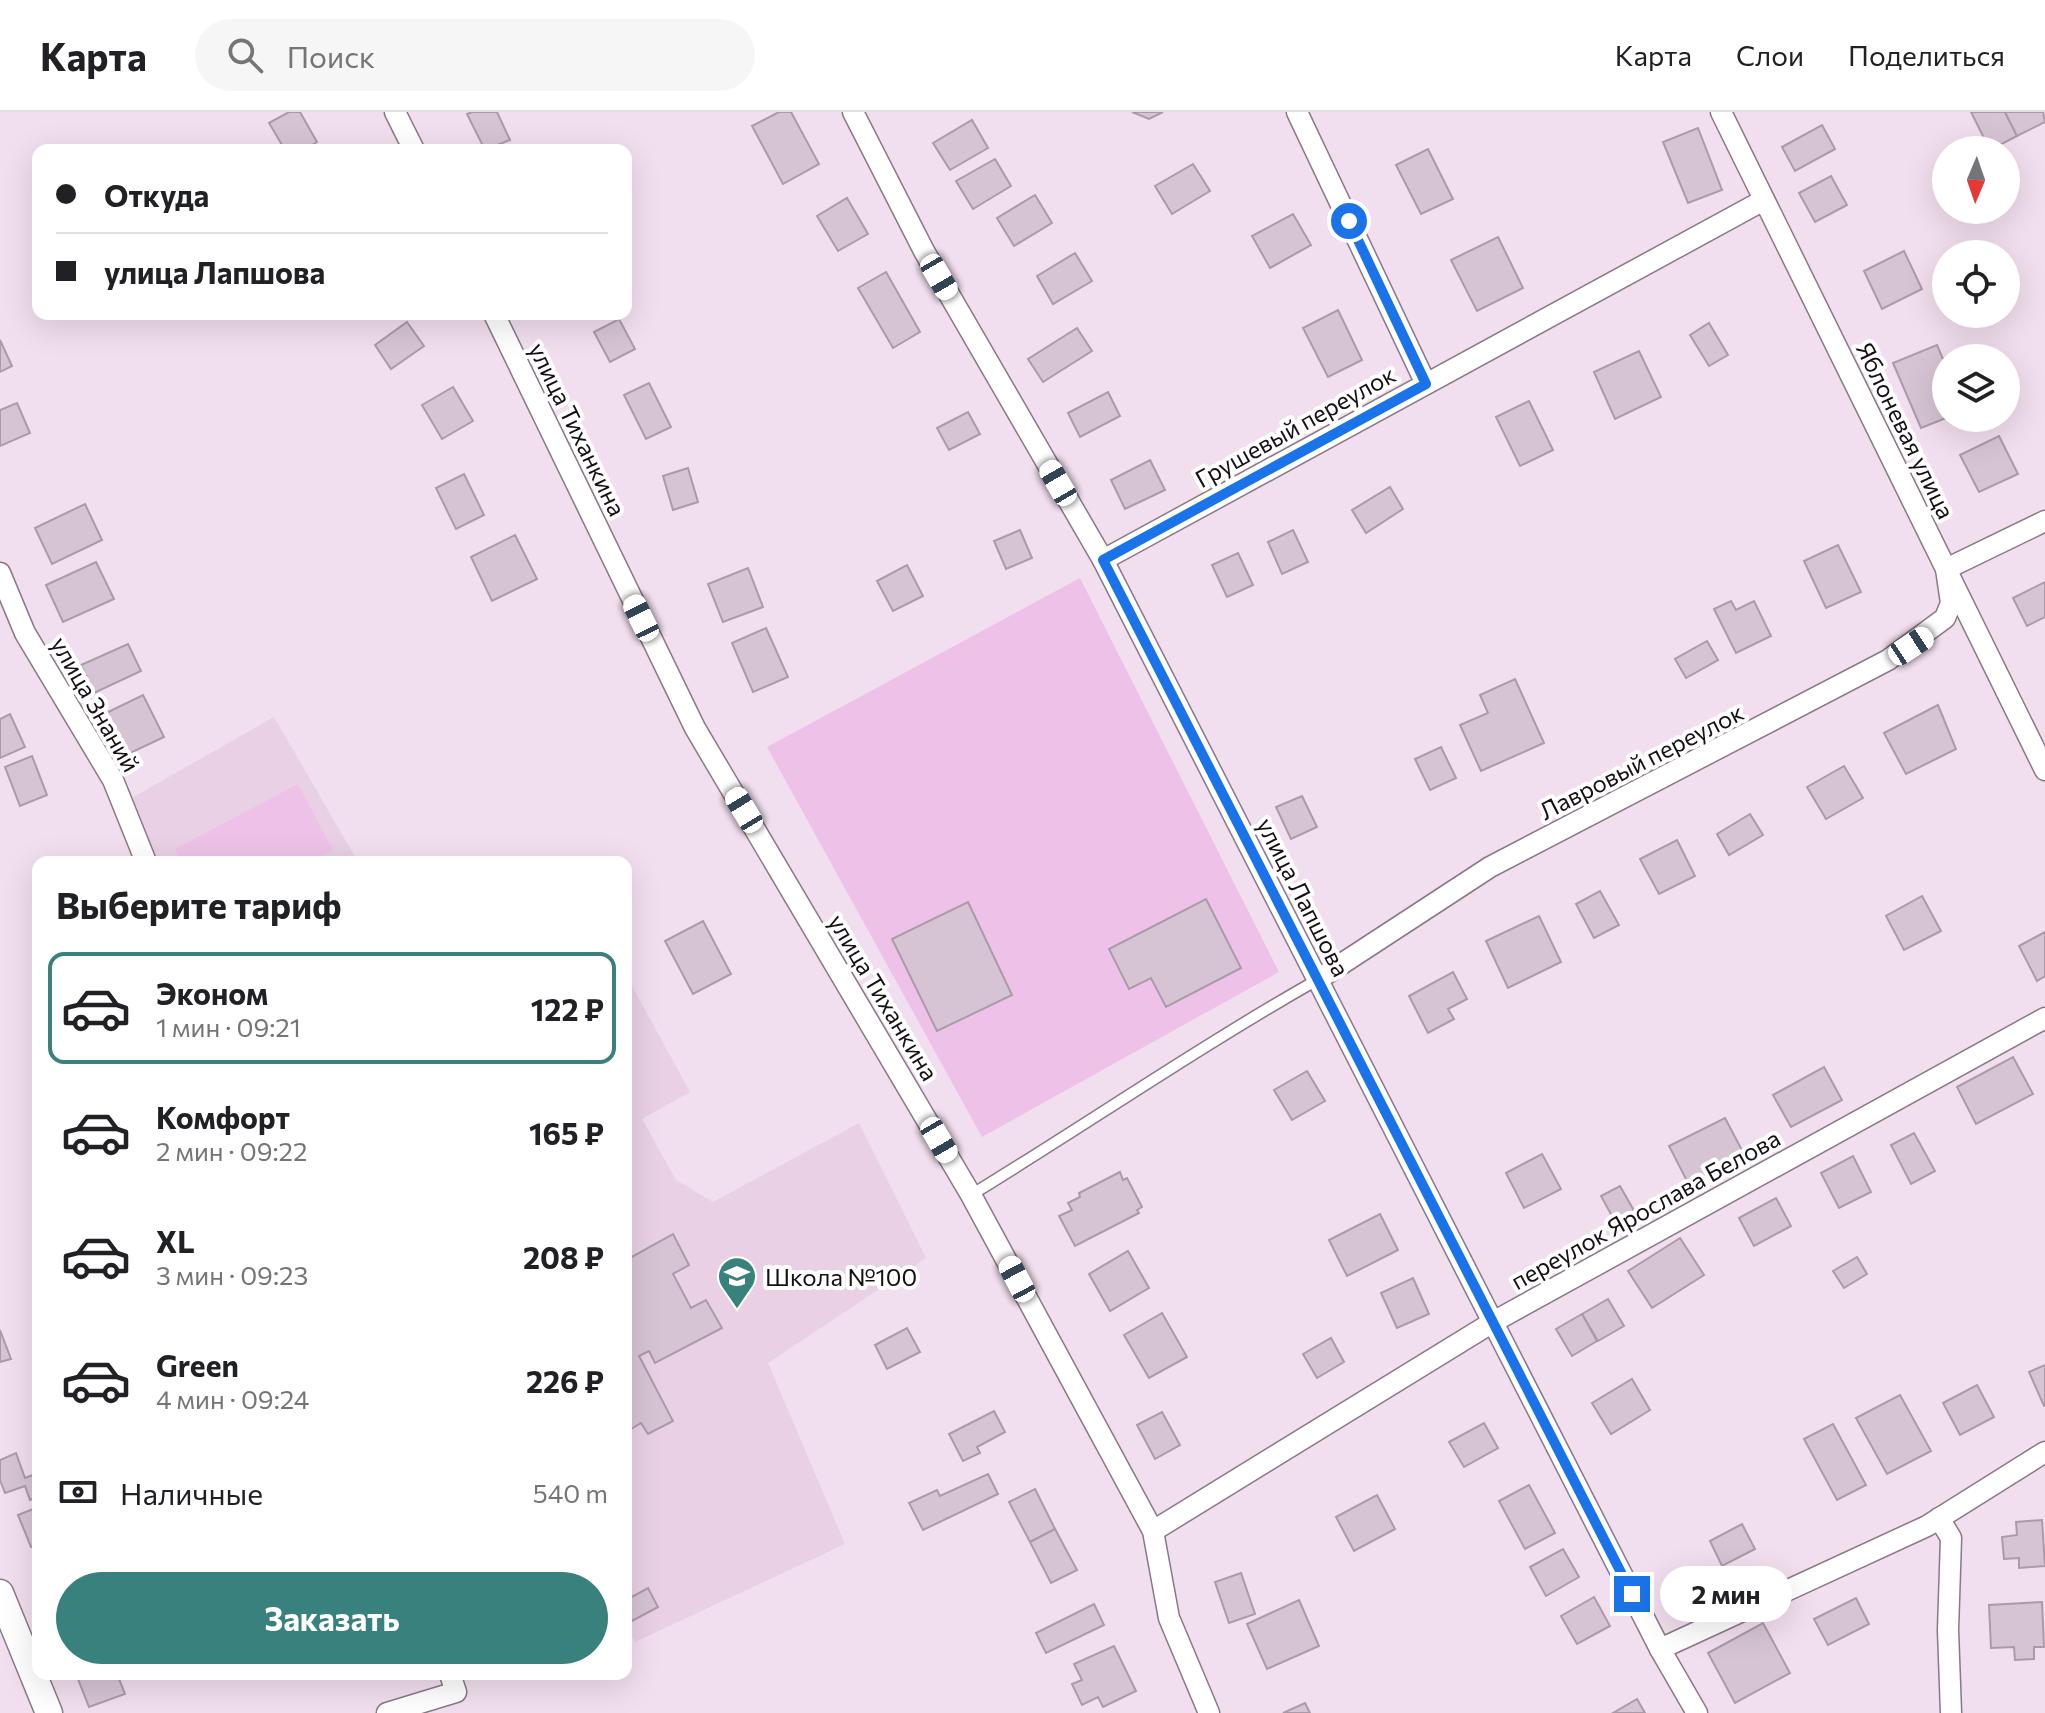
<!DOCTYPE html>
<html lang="ru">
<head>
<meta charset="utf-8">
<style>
  body { margin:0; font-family:Commissioner,sans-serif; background:#f6f6f6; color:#202124; height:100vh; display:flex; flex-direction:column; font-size:30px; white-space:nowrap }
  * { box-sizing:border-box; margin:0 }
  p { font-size:26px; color:#757577 }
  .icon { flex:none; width:44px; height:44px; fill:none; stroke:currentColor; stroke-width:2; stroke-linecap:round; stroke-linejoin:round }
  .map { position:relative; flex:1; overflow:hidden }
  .side { position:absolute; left:32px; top:744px; width:600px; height:824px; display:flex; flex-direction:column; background:#fff; border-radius:16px; box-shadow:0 8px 32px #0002 }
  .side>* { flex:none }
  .banner { position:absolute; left:32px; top:32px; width:600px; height:176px; border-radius:16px; box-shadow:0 8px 32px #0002; display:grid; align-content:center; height:176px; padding:0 24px; background:#fff }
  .needle { width:52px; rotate:182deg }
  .controls { position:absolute; left:1932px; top:24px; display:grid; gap:16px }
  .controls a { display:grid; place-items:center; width:88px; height:88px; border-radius:50%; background:#fff; box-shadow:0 8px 32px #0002; font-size:40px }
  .end { position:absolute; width:36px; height:36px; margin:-18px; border:10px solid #1a73e8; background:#fff; box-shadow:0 0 0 4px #fff }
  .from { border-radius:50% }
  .bubble { position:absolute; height:56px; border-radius:28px; background:#fff; box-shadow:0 8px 32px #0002; font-size:26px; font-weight:700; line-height:56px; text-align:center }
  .car { position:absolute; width:24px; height:48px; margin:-24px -12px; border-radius:10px; box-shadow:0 0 6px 2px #0007; background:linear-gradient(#fff 24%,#345 0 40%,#fff 0 76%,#345 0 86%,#fff 0) }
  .banner b { display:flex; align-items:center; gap:28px; height:76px; font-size:30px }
  .banner b+b { border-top:2px solid #e0e0e0 }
  .banner i { width:20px; height:20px; background:#202124 }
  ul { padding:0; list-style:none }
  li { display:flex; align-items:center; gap:24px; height:112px; margin:0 16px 12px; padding:0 8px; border:4px solid transparent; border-radius:16px }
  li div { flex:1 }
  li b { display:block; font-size:30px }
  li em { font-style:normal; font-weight:700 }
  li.active { border-color:#39817c }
  li>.icon { width:72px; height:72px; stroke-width:1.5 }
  h2 { padding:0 24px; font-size:36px; line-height:96px }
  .pay { display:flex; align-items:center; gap:20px; height:88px; padding:0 24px; font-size:30px }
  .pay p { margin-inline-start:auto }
  .button { display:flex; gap:16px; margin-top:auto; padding:16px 24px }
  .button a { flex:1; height:92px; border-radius:48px; background:#39817c; color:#fff; font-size:32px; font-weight:700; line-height:92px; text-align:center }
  header { display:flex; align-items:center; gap:48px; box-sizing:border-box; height:112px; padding:0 40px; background:#fff; border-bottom:2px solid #e0e0e0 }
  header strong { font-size:38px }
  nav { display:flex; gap:44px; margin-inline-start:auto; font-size:28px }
  .search { width:560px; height:72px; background:#f6f6f6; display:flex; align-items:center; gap:20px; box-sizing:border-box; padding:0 28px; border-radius:44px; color:#757577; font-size:30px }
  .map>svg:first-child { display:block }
</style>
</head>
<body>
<header>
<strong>Карта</strong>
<div class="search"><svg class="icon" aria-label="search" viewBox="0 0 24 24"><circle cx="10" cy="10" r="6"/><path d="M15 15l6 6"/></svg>Поиск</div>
<nav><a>Карта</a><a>Слои</a><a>Поделиться</a></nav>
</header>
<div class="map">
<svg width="2045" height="1601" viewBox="0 0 2045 1601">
  <rect width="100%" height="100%" fill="#f1deee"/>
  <g fill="#e9d0e5">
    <path d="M 274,605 L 358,750 L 156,750 L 130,687 Z"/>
    <path d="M 626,863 L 690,980 L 642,1007 L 676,1068 L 713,1090 L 859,1011 L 926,1146 L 768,1251 L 845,1432 L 635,1530 L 626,1513 Z"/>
  </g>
  <g fill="#eec2e8">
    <path d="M 1080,466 L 1279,860 L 982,1025 L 767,635 Z"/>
    <path d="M 298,672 L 333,738 L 311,750 L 182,750 L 175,737 Z"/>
  </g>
  <g fill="#d6c4d4" stroke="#ab9aa8" stroke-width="2">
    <path d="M 289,0 L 300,0 L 317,30 L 303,38 L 285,38 L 269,11 Z"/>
    <path d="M 472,0 L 497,0 L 510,28 L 485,38 L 467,2 Z"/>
    <path d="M 779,0 L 791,0 L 819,52 L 783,72 L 752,14 Z"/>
    <path d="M 1132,0 L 1163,0 L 1149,7 Z"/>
    <path d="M 1971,0 L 2005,0 L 2017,24 L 1990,38 Z"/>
    <path d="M 2005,0 L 2043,0 L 2045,10 L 2017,24 Z"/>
    <path d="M 972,8 L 988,36 L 950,58 L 933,31 Z"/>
    <path d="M 1822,13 L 1835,37 L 1795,59 L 1782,35 Z"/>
    <path d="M 1698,16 L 1722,78 L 1688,91 L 1663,30 Z"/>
    <path d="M 1428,37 L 1453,87 L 1421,102 L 1396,53 Z"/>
    <path d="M 995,47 L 1011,74 L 973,97 L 956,69 Z"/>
    <path d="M 1193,52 L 1210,79 L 1172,102 L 1155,74 Z"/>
    <path d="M 1831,64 L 1847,93 L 1815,110 L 1799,81 Z"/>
    <path d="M 1035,83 L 1052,111 L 1014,134 L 997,106 Z"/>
    <path d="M 847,86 L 868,122 L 838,139 L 817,104 Z"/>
    <path d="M 1293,102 L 1311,133 L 1270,156 L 1252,124 Z"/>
    <path d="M 1498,125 L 1523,176 L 1477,199 L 1451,148 Z"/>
    <path d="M 1904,139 L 1922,177 L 1882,197 L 1864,159 Z"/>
    <path d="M 1075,141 L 1092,169 L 1053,192 L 1037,164 Z"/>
    <path d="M 886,160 L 920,220 L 893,236 L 858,176 Z"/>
    <path d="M 1338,198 L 1362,248 L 1328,265 L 1303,216 Z"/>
    <path d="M 619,207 L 635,237 L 610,250 L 594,220 Z"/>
    <path d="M 407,210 L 424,234 L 391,257 L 375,233 Z"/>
    <path d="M 1709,211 L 1728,243 L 1709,254 L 1690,223 Z"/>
    <path d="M 1077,216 L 1092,239 L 1043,270 L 1028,247 Z"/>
    <path d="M 0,228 L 12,254 L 0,260 Z"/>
    <path d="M 1937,233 L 1946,254 L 1946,306 L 1921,316 L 1893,251 Z"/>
    <path d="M 1639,239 L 1661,285 L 1615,307 L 1594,260 Z"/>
    <path d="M 649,271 L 671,315 L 646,327 L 624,283 Z"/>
    <path d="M 453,275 L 473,309 L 442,327 L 422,293 Z"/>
    <path d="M 1108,280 L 1120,304 L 1080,325 L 1068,301 Z"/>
    <path d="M 1529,289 L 1553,338 L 1520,354 L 1496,305 Z"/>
    <path d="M 17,291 L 30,321 L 0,334 L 0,298 Z"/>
    <path d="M 968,300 L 980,322 L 949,338 L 937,316 Z"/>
    <path d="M 1999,324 L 2018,362 L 1979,380 L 1960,343 Z"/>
    <path d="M 1150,348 L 1165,378 L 1125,397 L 1111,368 Z"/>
    <path d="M 688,356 L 698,390 L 673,398 L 663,364 Z"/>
    <path d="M 464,362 L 484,403 L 456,417 L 436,376 Z"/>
    <path d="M 1390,375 L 1403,397 L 1366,421 L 1352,398 Z"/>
    <path d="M 85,392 L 102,428 L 52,452 L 35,416 Z"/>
    <path d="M 1020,418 L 1032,446 L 1006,457 L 994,429 Z"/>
    <path d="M 1293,418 L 1308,450 L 1282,462 L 1268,430 Z"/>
    <path d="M 515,423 L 537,467 L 492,489 L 471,445 Z"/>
    <path d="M 1838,433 L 1861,480 L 1826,496 L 1804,449 Z"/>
    <path d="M 1238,441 L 1253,473 L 1227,485 L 1212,453 Z"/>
    <path d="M 96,450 L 114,487 L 63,510 L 46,473 Z"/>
    <path d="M 907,453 L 923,484 L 893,499 L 877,469 Z"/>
    <path d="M 748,456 L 763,495 L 723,510 L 708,472 Z"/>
    <path d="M 2045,470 L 2045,505 L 2027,514 L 2013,486 Z"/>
    <path d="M 1731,489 L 1736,498 L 1754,489 L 1771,524 L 1736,541 L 1714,497 Z"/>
    <path d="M 766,516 L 788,565 L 753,580 L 732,531 Z"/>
    <path d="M 1707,529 L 1718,548 L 1686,566 L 1675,547 Z"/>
    <path d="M 128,532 L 141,559 L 94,581 L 81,553 Z"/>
    <path d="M 1515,567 L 1544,631 L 1481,659 L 1460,613 L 1488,601 L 1480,583 Z"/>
    <path d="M 143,583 L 164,625 L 124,644 L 104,602 Z"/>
    <path d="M 1938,593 L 1956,637 L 1906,662 L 1884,621 Z"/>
    <path d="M 10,602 L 25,635 L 0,646 L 0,607 Z"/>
    <path d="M 1441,635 L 1456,666 L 1430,678 L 1415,647 Z"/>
    <path d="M 32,644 L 47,683 L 20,694 L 5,655 Z"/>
    <path d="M 1844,654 L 1863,686 L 1826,707 L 1807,675 Z"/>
    <path d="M 1302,684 L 1317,715 L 1291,727 L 1276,695 Z"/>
    <path d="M 1750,702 L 1763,723 L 1729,743 L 1717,722 Z"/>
    <path d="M 1677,728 L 1695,764 L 1659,782 L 1640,747 Z"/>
    <path d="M 1600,779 L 1619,813 L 1594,826 L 1576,792 Z"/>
    <path d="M 1922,784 L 1941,819 L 1904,838 L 1886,804 Z"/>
    <path d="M 1206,787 L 1241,856 L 1166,895 L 1151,866 L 1129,877 L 1109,837 Z"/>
    <path d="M 968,790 L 1012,883 L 937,919 L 892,827 Z"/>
    <path d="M 1539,804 L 1561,850 L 1508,876 L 1486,829 Z"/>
    <path d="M 703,809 L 731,862 L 693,882 L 665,829 Z"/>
    <path d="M 2045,820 L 2045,864 L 2037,869 L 2019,834 Z"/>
    <path d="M 1453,860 L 1467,887 L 1448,897 L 1454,907 L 1428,921 L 1409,884 Z"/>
    <path d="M 2013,945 L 2033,982 L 1976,1012 L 1957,975 Z"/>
    <path d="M 1824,955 L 1842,988 L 1791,1015 L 1773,983 Z"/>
    <path d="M 1307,959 L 1325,989 L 1292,1008 L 1274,978 Z"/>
    <path d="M 1725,1006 L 1744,1042 L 1688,1071 L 1669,1034 Z"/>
    <path d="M 1914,1021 L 1935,1059 L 1911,1072 L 1891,1033 Z"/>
    <path d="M 1542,1042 L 1561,1077 L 1524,1096 L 1506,1061 Z"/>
    <path d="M 1853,1044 L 1871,1080 L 1839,1096 L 1821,1061 Z"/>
    <path d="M 1120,1060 L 1123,1068 L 1127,1066 L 1142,1095 L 1137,1098 L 1139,1101 L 1075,1134 L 1059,1104 L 1072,1098 L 1068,1091 L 1080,1085 L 1079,1081 Z"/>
    <path d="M 1620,1074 L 1637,1104 L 1618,1115 L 1601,1084 Z"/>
    <path d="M 1776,1086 L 1791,1114 L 1754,1134 L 1739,1106 Z"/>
    <path d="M 1380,1102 L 1398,1138 L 1347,1164 L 1329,1128 Z"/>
    <path d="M 673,1122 L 689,1153 L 673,1162 L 691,1196 L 706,1188 L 722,1216 L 655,1251 L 649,1239 L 639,1244 L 673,1309 L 648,1322 L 641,1311 L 626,1320 L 626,1148 Z"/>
    <path d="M 1680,1126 L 1704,1163 L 1652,1196 L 1628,1159 Z"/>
    <path d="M 1128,1139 L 1149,1176 L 1110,1199 L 1089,1162 Z"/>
    <path d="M 1857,1145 L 1867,1162 L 1844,1176 L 1833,1159 Z"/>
    <path d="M 1413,1166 L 1429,1202 L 1397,1216 L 1381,1181 Z"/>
    <path d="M 1608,1187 L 1624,1214 L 1598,1229 L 1582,1202 Z"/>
    <path d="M 1162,1201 L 1187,1245 L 1149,1266 L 1124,1223 Z"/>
    <path d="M 1582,1202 L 1597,1229 L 1572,1244 L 1556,1217 Z"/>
    <path d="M 907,1216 L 920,1240 L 887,1257 L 875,1233 Z"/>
    <path d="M 0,1218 L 11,1247 L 0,1250 Z"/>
    <path d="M 1331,1226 L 1344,1250 L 1317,1266 L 1303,1242 Z"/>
    <path d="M 2045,1253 L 2045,1294 L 2044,1294 L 2029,1260 Z"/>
    <path d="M 1632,1267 L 1650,1298 L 1611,1322 L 1592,1291 Z"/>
    <path d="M 1977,1273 L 1994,1305 L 1960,1323 L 1943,1291 Z"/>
    <path d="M 1900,1283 L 1931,1339 L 1887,1362 L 1856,1306 Z"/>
    <path d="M 994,1299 L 1005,1320 L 977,1335 L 980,1341 L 963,1349 L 949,1322 Z"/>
    <path d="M 1162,1300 L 1180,1333 L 1155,1347 L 1137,1313 Z"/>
    <path d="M 1484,1311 L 1498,1336 L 1464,1355 L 1449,1330 Z"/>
    <path d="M 1833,1312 L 1866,1373 L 1837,1388 L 1804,1327 Z"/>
    <path d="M 16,1341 L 25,1366 L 38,1361 L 38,1384 L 30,1388 L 25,1374 L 5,1381 L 0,1368 L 0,1348 Z"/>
    <path d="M 988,1362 L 998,1382 L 923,1418 L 909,1391 L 937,1378 L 940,1384 Z"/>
    <path d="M 1529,1373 L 1555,1421 L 1525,1437 L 1499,1389 Z"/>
    <path d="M 1035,1377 L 1055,1417 L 1030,1430 L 1009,1390 Z"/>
    <path d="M 1377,1383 L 1395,1417 L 1354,1439 L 1336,1405 Z"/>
    <path d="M 38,1395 L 38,1432 L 31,1435 L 18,1403 Z"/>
    <path d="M 2042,1408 L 2045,1454 L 2019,1456 L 2019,1446 L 2004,1447 L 2002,1425 L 2017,1423 L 2016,1410 Z"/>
    <path d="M 1742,1412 L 1755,1437 L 1722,1454 L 1710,1429 Z"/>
    <path d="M 1055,1417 L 1077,1458 L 1051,1471 L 1030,1430 Z"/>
    <path d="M 1563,1437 L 1579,1465 L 1546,1484 L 1530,1455 Z"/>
    <path d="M 1241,1461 L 1255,1502 L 1229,1511 L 1215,1470 Z"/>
    <path d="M 648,1476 L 658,1495 L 632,1509 L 626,1488 Z"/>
    <path d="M 1594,1485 L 1610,1514 L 1577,1532 L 1561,1504 Z"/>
    <path d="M 1856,1486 L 1869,1512 L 1828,1533 L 1814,1507 Z"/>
    <path d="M 1299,1488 L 1319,1534 L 1267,1557 L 1247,1512 Z"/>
    <path d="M 2042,1490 L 2044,1535 L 2034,1535 L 2034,1547 L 2015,1548 L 2014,1535 L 1991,1536 L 1989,1493 Z"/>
    <path d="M 1094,1492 L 1104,1513 L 1046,1541 L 1036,1521 Z"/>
    <path d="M 1763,1511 L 1790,1561 L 1735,1591 L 1708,1541 Z"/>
    <path d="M 1114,1534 L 1136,1579 L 1103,1595 L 1098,1585 L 1082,1593 L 1072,1572 L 1082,1568 L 1074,1552 Z"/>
    <path d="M 76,1562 L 117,1562 L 125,1582 L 89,1595 Z"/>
    <path d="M 1637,1587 L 1645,1601 L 1613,1601 Z"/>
    <path d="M 1305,1591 L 1310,1601 L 1283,1601 Z"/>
  </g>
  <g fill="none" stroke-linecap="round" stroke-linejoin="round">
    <defs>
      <path id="service" d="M 971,1083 C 1087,1012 1199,935 1317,868"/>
      <g id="minor">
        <path d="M 395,0 L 414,38"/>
        <path d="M 853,0 L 924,139 L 1103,448 L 1660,1537 L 1697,1601"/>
        <path d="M 1297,0 L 1426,272"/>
        <path d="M 1721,0 L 2045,658"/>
        <path d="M 494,202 L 695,616 L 971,1083 L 1153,1419 L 1169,1506 L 1209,1601"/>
        <path d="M 1103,448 L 1764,88"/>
        <path d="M 0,461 L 25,521 L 113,668 L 146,750"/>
        <path d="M 1317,868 L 1490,755 L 1888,548 L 1945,506 L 1951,491 L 1946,457 L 2045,409"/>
        <path d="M 1939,1406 L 1951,1426 L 1948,1518 L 1951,1601"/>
        <path d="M 1153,1419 L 1493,1210 L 2045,906"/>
        <path d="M 1660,1537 L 1927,1414 L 2045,1340"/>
        <path d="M 387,1601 L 456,1580 L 450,1562"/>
      </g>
      <path id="tertiary" d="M 0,1481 L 49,1601"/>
    </defs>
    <use href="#service" stroke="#897987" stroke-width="13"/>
    <use href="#minor" stroke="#897987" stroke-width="23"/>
    <use href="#tertiary" stroke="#897987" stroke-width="29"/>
    <use href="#service" stroke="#fff" stroke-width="10"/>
    <use href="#minor" stroke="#fff" stroke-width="20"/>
    <use href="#tertiary" stroke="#fff" stroke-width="26"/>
  </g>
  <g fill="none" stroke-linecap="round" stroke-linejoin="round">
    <path stroke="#1a73e8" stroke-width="10" d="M 1349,109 L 1426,272 L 1103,448 L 1632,1482"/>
  </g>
  <defs>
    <symbol id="school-pin" viewBox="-11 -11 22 30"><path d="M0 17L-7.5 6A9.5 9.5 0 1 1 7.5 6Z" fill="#39817c" stroke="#fff"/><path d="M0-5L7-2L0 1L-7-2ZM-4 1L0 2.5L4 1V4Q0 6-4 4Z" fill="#fff"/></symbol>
  </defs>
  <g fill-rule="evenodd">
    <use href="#school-pin" x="715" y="1142" width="44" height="60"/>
  </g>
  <g text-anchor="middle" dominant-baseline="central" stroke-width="8" stroke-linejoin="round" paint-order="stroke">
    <g font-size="24" fill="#161015" stroke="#fff">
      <text transform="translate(1295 314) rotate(-29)">Грушевый переулок</text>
      <text transform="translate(578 317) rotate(64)">улица Тиханкина</text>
      <text transform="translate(1906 318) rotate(64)">Яблоневая улица</text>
      <text transform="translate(96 592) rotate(60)">улица Знаний</text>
      <text transform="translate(1641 649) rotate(-27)">Лавровый переулок</text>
      <text transform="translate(1304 785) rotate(63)">улица Лапшова</text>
      <text transform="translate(884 885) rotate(59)">улица Тиханкина</text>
      <text transform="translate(1645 1097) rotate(-29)">переулок Ярослава Белова</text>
    </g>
    <g font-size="24" fill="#161015" stroke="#fff" text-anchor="start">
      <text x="765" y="1164">Школа №100</text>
    </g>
  </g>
</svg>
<div class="controls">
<a><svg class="needle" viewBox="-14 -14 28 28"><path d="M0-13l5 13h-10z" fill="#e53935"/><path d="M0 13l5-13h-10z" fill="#757577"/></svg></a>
<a><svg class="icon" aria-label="locate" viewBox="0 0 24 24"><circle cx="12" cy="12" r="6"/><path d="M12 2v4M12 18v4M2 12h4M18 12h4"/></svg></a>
<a><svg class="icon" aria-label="layers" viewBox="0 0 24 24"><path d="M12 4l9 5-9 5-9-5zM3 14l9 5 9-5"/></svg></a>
</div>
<i class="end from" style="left:1349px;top:109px"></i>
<i class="end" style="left:1632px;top:1482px"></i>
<div class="bubble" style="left:1660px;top:1454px;width:132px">2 мин</div>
<i class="car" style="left:939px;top:165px;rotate:150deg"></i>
<i class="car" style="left:1058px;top:371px;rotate:330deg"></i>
<i class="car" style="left:641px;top:506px;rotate:334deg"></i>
<i class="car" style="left:1911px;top:534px;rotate:57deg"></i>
<i class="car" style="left:744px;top:698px;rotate:329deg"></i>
<i class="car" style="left:939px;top:1028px;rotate:150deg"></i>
<i class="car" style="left:1017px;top:1167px;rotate:332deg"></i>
<div class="banner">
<b><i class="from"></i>Откуда</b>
<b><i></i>улица Лапшова</b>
</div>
<section class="side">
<h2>Выберите тариф</h2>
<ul>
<li class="active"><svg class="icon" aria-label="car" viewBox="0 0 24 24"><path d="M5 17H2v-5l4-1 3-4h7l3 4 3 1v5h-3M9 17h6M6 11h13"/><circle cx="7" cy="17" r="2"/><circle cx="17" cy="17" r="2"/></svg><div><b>Эконом</b><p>1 мин · 09:21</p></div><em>122 ₽</em></li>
<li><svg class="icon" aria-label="car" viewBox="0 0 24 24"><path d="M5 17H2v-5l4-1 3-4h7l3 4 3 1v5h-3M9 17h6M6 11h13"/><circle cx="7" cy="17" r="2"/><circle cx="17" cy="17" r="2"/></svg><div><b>Комфорт</b><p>2 мин · 09:22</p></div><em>165 ₽</em></li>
<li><svg class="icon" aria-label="car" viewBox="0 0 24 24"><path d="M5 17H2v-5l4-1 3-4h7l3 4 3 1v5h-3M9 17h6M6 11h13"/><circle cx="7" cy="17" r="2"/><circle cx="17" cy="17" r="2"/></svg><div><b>XL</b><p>3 мин · 09:23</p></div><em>208 ₽</em></li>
<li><svg class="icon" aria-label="car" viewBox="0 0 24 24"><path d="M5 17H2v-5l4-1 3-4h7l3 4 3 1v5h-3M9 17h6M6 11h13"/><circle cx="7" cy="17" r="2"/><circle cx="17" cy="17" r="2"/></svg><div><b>Green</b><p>4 мин · 09:24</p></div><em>226 ₽</em></li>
</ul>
<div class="pay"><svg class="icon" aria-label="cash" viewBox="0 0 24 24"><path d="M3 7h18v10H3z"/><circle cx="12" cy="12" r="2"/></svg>Наличные<p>540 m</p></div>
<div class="button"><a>Заказать</a></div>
</section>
</div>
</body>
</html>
